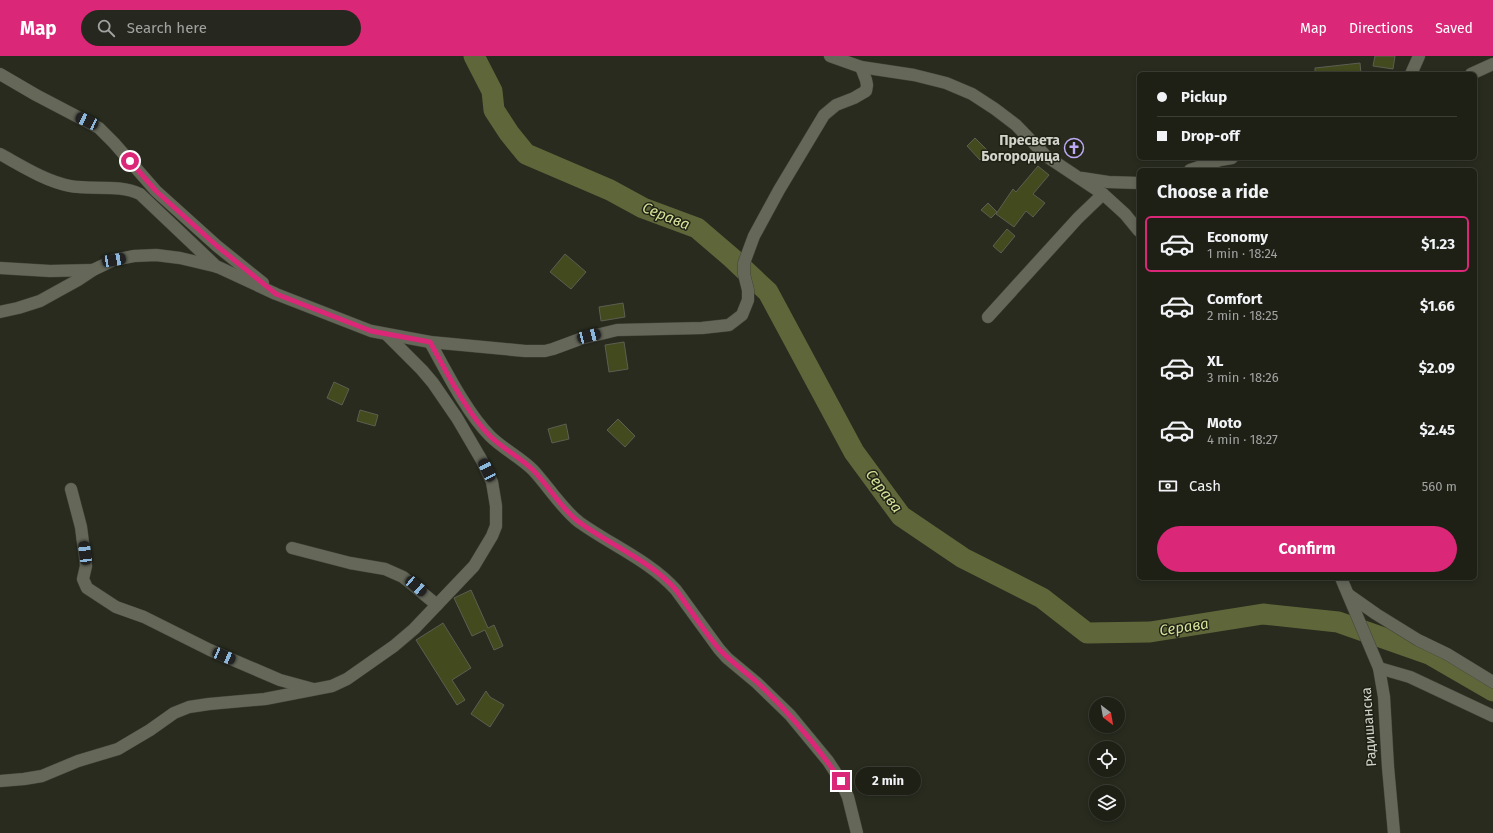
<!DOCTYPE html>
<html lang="en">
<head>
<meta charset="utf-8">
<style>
  body { margin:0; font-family:"Fira Sans",sans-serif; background:#26281f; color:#f1f3f6; height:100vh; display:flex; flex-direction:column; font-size:15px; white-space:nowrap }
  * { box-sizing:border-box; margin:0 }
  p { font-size:13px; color:#a1a3a1 }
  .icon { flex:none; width:22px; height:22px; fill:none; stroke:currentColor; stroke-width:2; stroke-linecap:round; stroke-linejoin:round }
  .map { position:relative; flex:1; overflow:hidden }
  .details { position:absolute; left:1137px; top:112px; width:340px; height:412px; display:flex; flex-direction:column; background:#1e2016; border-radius:6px; box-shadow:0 2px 6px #0003,0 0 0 1px #3c3e35 }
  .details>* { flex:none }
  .top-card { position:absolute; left:1137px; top:16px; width:340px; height:88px; border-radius:6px; box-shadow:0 2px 6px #0003,0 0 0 1px #3c3e35; display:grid; align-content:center; height:88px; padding:0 20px; background:#1e2016 }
  .needle { width:26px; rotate:149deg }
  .tools { position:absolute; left:1089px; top:641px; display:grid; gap:8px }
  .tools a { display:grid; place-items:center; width:36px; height:36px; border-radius:50%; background:#1e2016; box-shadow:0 2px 6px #0003,0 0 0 1px #3c3e35; font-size:20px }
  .end { position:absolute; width:18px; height:18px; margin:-9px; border:5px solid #db2777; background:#fff; box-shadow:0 0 0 2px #fff }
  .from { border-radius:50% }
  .bubble { position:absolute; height:28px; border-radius:14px; background:#1e2016; box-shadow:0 2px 6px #0003,0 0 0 1px #3c3e35; font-size:13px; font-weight:700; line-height:28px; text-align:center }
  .car { position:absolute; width:12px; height:24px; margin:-12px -6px; border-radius:5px; box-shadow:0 0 3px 1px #0007; background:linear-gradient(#222 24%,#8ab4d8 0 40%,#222 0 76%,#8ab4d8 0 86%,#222 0) }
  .top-card b { display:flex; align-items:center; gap:14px; height:38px; font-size:15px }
  .top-card b+b { border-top:1px solid #3c3e35 }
  .top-card i { width:10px; height:10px; background:#f1f3f6 }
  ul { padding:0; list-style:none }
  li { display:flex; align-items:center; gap:12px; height:56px; margin:0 8px 6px; padding:0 12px; border:2px solid transparent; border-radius:6px }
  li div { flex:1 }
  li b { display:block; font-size:15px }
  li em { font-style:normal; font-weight:700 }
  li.active { border-color:#db2777 }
  li>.icon { width:36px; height:36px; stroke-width:1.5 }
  h2 { padding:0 20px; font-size:18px; line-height:48px }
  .pay { display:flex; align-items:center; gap:10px; height:44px; padding:0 20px; font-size:15px }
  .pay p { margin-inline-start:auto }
  .action { display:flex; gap:8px; margin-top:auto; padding:8px 20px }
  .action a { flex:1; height:46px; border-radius:24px; background:#db2777; color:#fff; font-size:16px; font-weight:700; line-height:46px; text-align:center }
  header { display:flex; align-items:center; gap:24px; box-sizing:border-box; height:56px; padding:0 20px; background:#db2777; color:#fff }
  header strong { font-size:19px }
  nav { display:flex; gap:22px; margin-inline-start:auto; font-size:14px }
  .search { width:280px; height:36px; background:#26281f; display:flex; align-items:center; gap:10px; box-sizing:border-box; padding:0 14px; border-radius:22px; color:#a1a3a1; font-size:15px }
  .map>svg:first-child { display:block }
</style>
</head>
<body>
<header>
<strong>Map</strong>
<div class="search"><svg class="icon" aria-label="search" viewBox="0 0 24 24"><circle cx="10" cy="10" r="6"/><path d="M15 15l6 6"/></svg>Search here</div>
<nav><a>Map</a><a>Directions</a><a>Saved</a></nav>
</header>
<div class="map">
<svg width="1493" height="777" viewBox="0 0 1493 777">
  <rect width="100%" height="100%" fill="#282b1e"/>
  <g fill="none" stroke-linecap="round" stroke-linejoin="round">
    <path stroke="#5f673a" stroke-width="21" d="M 474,0 L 492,35 L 494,54 L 509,77 L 526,98 L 610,134 L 643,152 L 697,172 L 732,202 L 768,236 L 854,396 L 901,460 L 963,502 L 1042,542 L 1087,577 L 1150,576 L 1263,558 L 1338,566 L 1429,598 L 1493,635"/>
  </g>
  <g fill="#424a1e" stroke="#5c5f51">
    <path d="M 1375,0 L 1395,0 L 1393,13 L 1373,10 Z"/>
    <path d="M 1360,7 L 1361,18 L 1315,18 L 1315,12 Z"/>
    <path d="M 975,82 L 989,96 L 980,104 L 967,90 Z"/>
    <path d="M 1038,110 L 1049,119 L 1033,138 L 1045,147 L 1033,161 L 1026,155 L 1014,171 L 996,158 L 1013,133 L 1016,136 Z"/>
    <path d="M 988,147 L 997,156 L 991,162 L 981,154 Z"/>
    <path d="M 1007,173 L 1015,180 L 1001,197 L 993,190 Z"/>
    <path d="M 565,198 L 586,216 L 571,233 L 550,216 Z"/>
    <path d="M 623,247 L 625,261 L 601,265 L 599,251 Z"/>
    <path d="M 624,286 L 628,313 L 609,316 L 605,289 Z"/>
    <path d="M 334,326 L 349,333 L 342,349 L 327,342 Z"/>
    <path d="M 360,354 L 378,359 L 375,370 L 357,365 Z"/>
    <path d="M 618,363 L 635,380 L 625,391 L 607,374 Z"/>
    <path d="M 566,368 L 569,383 L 552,387 L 548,373 Z"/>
    <path d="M 471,534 L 488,572 L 494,569 L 503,590 L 494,594 L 485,574 L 472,580 L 454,542 Z"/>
    <path d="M 443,567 L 471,612 L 452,624 L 465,644 L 457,649 L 416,584 Z"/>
    <path d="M 486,635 L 490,641 L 504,649 L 490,671 L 471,658 Z"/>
  </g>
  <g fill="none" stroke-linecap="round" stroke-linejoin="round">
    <defs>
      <g id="minor">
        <path d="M 830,0 L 861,11 L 914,19 L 946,27 L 972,38 L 995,53 L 1016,69 L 1046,100 L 1103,138 L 1125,158 L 1139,175"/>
        <path d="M 0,18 L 36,39 L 99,72 L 114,87 L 156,135 L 217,190 L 263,227"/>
        <path d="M 1411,18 L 1419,0"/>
        <path d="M 1471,18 L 1493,8"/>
        <path d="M 0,98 C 22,110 45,125 70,130 C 92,134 119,128 140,138 L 217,211"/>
        <path d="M 1190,114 L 1220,104 L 1232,102"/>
        <path d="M 1082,122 L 1108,126 L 1139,127"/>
        <path d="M 0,212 L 50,215 L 93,214"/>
        <path d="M 0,256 L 18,252 L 40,245 L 78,224 L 93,214 L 114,204 L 134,200 L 156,199 L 180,202 L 218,211 L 276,238 L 371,275 L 430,286 L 525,295 L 545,295 L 553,293 L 580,283 L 617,274 L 702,272 L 729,269 L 742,259 L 748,244 L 748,234 L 744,218 L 744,207 L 754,180 L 779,134 L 824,59 L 836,49 L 854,42 L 866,35 L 867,29 L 866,24 L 861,11"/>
        <path d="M 988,261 L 1078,162 L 1103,138"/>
        <path d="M 430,286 C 446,315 467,357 490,380 C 503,393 520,401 533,414 C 548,430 562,453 579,466 C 611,489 650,505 676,534 L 719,593 L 727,602 L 757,627 L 790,659 L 828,705 L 841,725 L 848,741 L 857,777"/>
        <path d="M 71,433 L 81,471 L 86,510 L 83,523 L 87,532 L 116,551 L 144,561 L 210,594 L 280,624 L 313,633"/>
        <path d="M 292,492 L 350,507 L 385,513 L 403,521 L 437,549"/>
        <path d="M 1341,522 L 1379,612 L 1384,641 L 1388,711 L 1394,777"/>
        <path d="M 1349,539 L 1376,558 L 1418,584 L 1447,598 L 1493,626"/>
        <path d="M 1379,612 L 1410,621 L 1493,660"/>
        <path d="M 0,725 L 24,723 L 42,720 L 78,705 L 118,693 L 150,674 L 174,657 L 189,651 L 209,648 L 265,643 L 332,630 L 347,623 L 394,590 L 414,573 L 474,510 L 492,480 L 496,470 L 496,450 L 492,426 L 481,403 L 457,362 L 433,327 L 422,314 L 387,279"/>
      </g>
    </defs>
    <use href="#minor" stroke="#43453a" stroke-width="13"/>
    <use href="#minor" stroke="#656859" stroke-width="12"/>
  </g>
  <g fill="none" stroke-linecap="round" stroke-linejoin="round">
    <path stroke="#db2777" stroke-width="5" d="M 130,105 L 156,135 L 217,190 L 276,238 L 371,275 L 430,286 C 446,315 467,357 490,380 C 503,393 520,401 533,414 C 549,430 561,453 579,466 C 610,489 651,505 676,534 C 690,553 704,575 719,593 C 731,606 745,615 758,627 C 789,656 817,690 841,725"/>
  </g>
  <defs>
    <symbol id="church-ring" viewBox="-11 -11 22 22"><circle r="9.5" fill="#1f2115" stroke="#bfa9f4" stroke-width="1.5"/><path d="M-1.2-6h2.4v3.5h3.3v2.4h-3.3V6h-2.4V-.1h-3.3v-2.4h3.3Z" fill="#bfa9f4"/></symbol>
  </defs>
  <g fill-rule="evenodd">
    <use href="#church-ring" x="1063" y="81" width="22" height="22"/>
  </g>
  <g text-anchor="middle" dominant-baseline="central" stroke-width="3" stroke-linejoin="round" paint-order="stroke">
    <g font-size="14" font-weight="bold" fill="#d2d4cb" stroke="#1f2115" text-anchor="end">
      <text x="1060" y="84">Пресвета<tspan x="1060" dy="16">Богородица</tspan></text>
    </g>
    <g font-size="14" fill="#d2d4cb" stroke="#1f2115">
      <text transform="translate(1369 671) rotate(-94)">Радишанска</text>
    </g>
    <g font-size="15" font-style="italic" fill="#d3e198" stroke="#1f2115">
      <text transform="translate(666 160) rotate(22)">Серава</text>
      <text transform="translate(884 435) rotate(53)">Серава</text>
      <text transform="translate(1184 571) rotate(-9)">Серава</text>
    </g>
  </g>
</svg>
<div class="tools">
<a><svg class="needle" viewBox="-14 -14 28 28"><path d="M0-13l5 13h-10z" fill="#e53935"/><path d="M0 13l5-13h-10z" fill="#a1a3a1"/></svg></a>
<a><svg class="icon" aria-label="locate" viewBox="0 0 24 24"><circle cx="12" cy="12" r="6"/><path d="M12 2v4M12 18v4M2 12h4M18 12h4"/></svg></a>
<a><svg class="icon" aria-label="layers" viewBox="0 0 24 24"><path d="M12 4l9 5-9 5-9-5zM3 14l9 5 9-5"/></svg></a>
</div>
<i class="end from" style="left:130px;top:105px"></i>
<i class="end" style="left:841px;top:725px"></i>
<div class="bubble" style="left:855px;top:711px;width:66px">2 min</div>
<i class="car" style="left:87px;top:65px;rotate:295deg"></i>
<i class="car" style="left:114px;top:204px;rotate:80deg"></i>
<i class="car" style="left:589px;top:280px;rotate:76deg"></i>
<i class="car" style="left:487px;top:414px;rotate:334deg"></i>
<i class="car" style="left:85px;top:497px;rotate:353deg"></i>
<i class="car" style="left:416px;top:530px;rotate:131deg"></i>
<i class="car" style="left:224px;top:600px;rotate:113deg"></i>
<div class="top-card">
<b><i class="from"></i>Pickup</b>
<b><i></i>Drop-off</b>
</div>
<section class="details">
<h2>Choose a ride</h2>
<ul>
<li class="active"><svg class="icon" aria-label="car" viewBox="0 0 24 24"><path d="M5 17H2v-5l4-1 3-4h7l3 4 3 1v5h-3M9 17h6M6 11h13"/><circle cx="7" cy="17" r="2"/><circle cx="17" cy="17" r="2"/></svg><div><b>Economy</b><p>1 min · 18:24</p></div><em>$1.23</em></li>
<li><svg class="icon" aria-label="car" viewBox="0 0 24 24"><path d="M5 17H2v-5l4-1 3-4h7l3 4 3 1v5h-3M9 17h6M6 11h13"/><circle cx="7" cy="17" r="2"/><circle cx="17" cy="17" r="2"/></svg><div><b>Comfort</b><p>2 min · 18:25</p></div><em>$1.66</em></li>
<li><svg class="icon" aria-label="car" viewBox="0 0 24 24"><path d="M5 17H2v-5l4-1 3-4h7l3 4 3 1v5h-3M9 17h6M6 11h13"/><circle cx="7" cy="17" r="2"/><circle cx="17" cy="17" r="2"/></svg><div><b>XL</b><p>3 min · 18:26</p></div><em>$2.09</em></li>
<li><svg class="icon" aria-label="car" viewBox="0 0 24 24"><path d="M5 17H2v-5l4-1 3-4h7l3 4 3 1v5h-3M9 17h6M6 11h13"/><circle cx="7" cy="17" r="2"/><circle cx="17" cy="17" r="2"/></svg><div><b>Moto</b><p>4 min · 18:27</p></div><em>$2.45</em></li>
</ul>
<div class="pay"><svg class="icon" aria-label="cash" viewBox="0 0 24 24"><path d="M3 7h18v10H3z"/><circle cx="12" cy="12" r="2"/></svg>Cash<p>560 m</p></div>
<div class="action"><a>Confirm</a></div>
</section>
</div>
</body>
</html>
